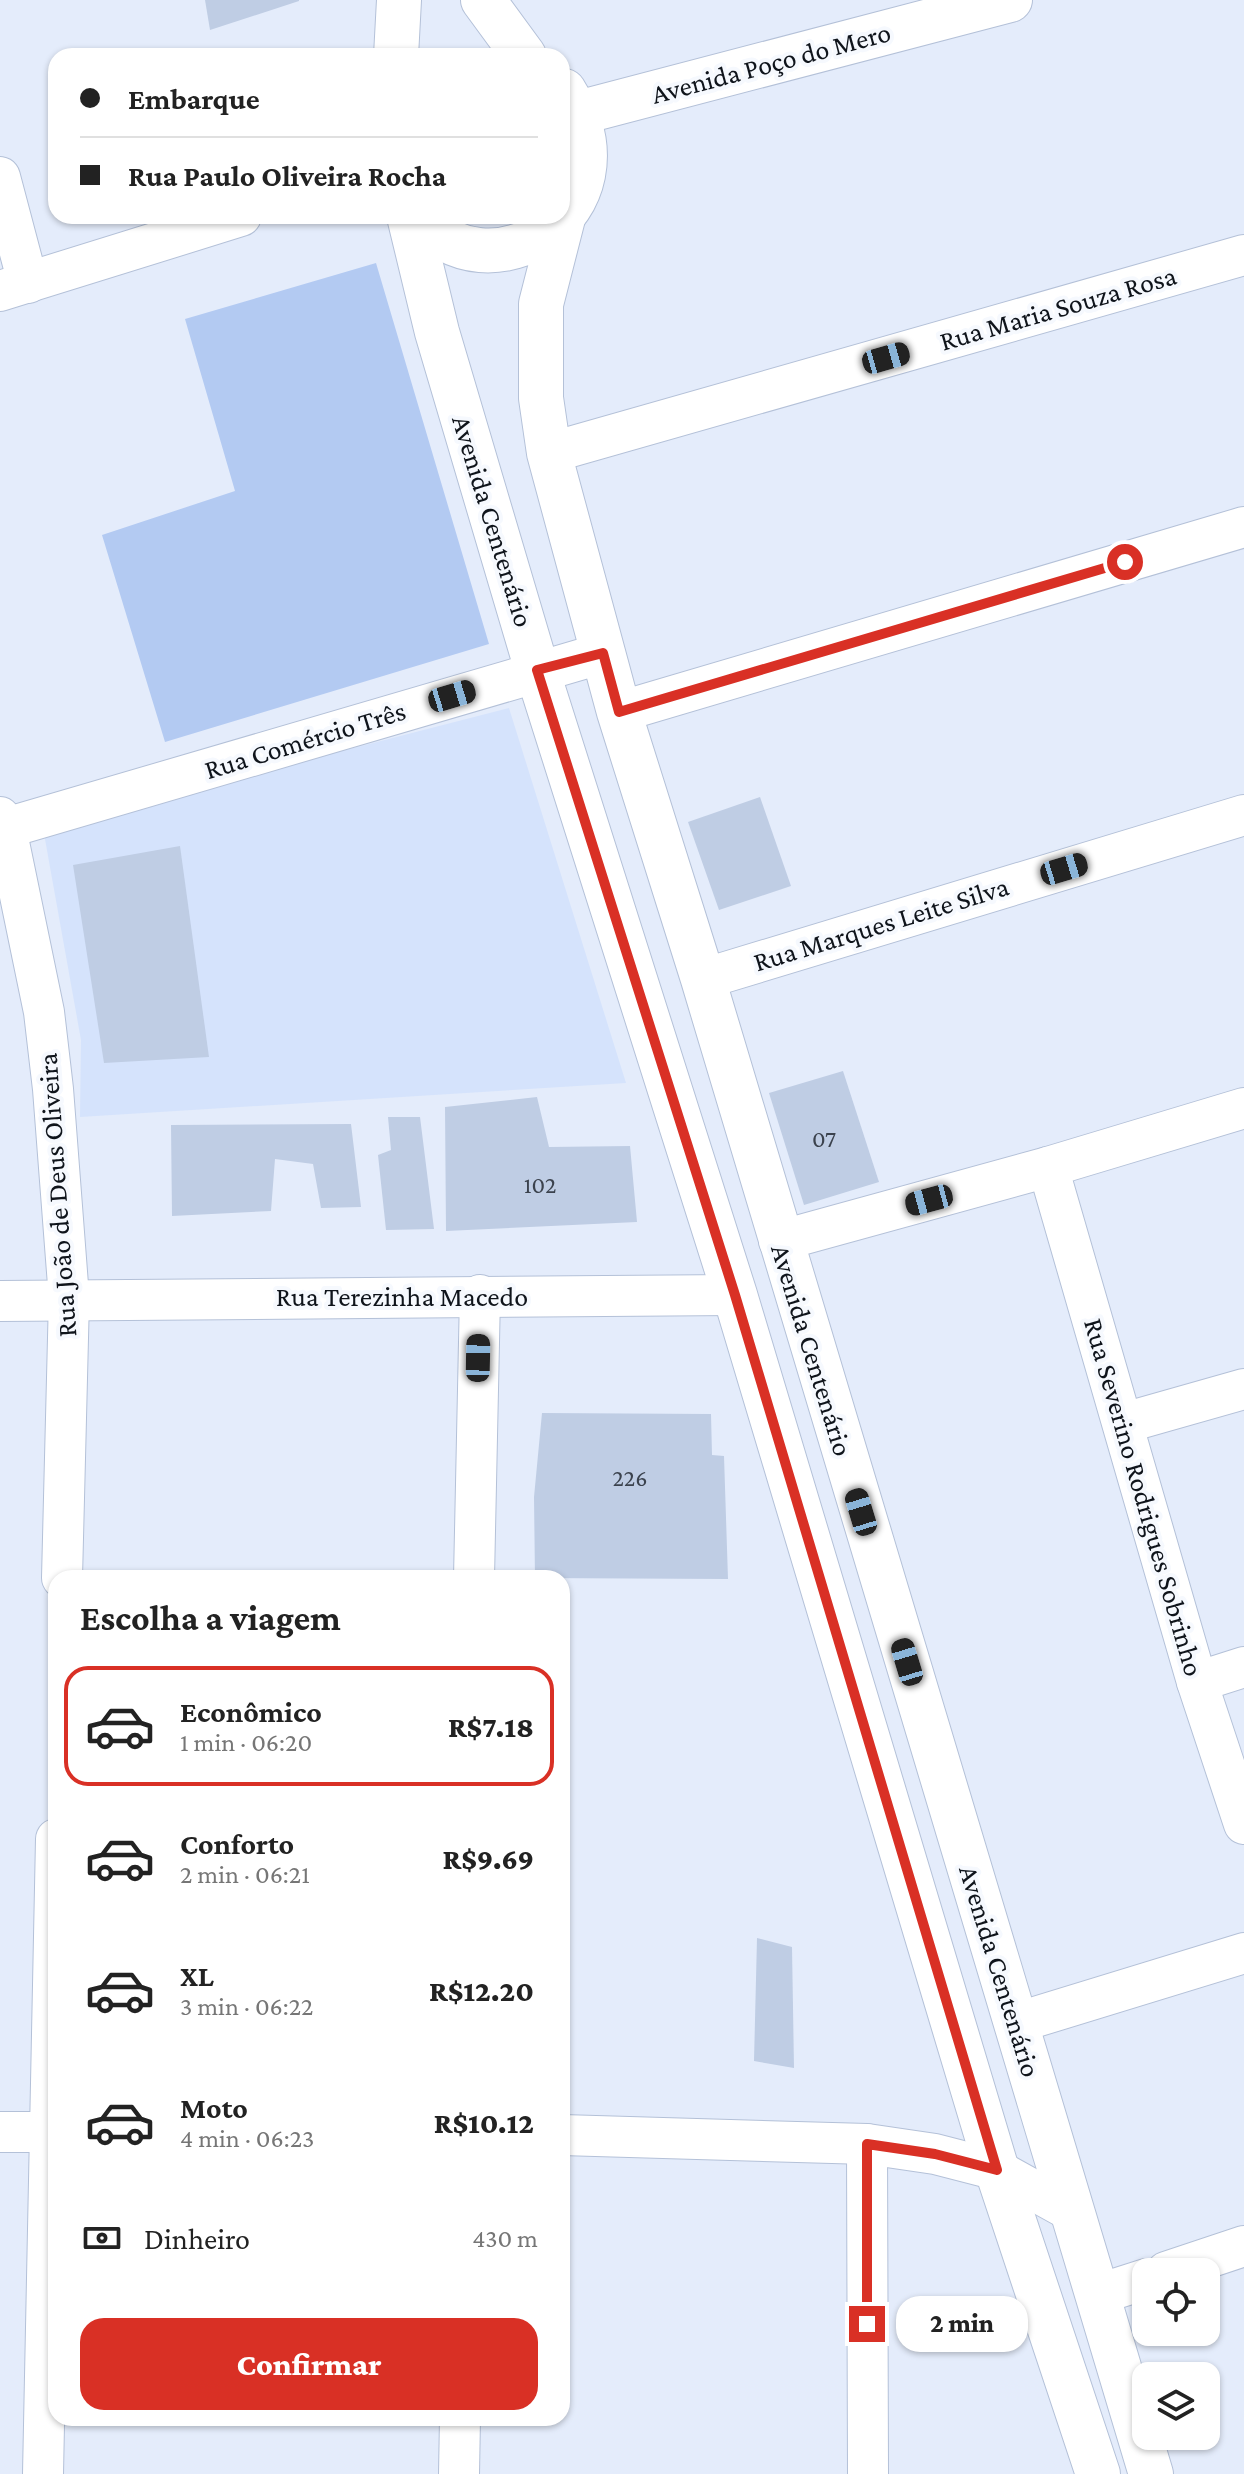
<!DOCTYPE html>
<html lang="pt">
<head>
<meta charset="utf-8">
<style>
  body { margin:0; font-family:"Crimson Pro",serif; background:#f2f2f2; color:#222; height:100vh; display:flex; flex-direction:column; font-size:30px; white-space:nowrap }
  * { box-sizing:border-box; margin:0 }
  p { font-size:26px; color:#767676 }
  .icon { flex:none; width:44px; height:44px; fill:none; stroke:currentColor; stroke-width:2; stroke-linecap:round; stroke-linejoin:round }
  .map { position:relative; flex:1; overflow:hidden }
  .details { position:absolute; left:48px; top:1570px; width:522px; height:856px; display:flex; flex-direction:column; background:#fff; border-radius:24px; box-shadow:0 2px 6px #0004 }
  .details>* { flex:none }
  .banner { position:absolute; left:48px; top:48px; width:522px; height:176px; border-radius:24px; box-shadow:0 2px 6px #0004; display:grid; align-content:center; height:176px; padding:0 32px; background:#fff }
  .buttons { position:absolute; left:1132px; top:2258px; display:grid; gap:16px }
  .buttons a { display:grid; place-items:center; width:88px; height:88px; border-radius:16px; background:#fff; box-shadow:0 2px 6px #0004; font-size:40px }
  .end { position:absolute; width:36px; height:36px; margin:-18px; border:10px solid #d93025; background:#fff; box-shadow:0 0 0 4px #fff }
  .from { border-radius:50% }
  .bubble { position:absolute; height:56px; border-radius:24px; background:#fff; box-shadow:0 2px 6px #0004; font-size:26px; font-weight:800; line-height:56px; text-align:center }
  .car { position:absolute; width:24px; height:48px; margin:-24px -12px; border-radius:10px; box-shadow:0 0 6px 2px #0007; background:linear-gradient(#222 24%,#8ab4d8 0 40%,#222 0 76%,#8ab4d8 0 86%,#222 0) }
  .banner b { display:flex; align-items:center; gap:28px; height:76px; font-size:30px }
  .banner b+b { border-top:2px solid #e0e0e0 }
  .banner i { width:20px; height:20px; background:#222 }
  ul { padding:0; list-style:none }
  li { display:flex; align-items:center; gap:24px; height:120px; margin:0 16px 12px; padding:0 16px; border:4px solid transparent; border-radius:24px }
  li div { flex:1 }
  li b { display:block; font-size:30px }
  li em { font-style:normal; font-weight:800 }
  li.on { border-color:#d93025 }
  li>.icon { width:72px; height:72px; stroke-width:1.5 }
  h2 { padding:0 32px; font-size:36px; line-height:96px }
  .pay { display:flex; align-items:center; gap:20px; height:88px; padding:0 32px; font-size:30px }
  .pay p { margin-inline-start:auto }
  .action { display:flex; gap:16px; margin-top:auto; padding:16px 32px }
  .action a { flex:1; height:92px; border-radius:24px; background:#d93025; color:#fff; font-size:32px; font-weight:800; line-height:92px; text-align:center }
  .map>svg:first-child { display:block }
</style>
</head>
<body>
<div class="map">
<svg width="1244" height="2474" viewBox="0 0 1244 2474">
  <rect width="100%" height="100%" fill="#e4ecfb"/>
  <path fill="#d5e3fc" d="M 509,708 L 626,1083 L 80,1117 L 81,1040 L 43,828 Z"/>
  <path fill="#b3caf2" d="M 376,263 L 489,644 L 165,742 L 102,535 L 235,491 L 185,319 Z"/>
  <g fill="#bfcde4">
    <path d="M 205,0 L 299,0 L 299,1 L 210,30 Z"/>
    <path d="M 760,797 L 791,886 L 719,910 L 688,822 Z"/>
    <path d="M 180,846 L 209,1057 L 104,1063 L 73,865 Z"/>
    <path d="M 843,1071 L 879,1182 L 804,1205 L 769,1093 Z"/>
    <path d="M 537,1097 L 549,1147 L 630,1146 L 637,1222 L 446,1231 L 445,1107 Z"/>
    <path d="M 388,1117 L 420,1117 L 434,1229 L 386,1230 L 378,1155 L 391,1150 Z"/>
    <path d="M 351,1124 L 361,1207 L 321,1208 L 313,1164 L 275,1159 L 271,1211 L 172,1216 L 171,1125 Z"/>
    <path d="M 542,1413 L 711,1414 L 712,1455 L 724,1456 L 728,1579 L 535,1578 L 534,1497 Z"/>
    <path d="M 757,1938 L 792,1947 L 794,2068 L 754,2061 Z"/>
  </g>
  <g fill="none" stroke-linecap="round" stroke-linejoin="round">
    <defs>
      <g id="minor">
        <path d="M 0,177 L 28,283"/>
        <path d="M 0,291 L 241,216"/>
        <path d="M 549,453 L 1244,255"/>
        <path d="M 619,712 L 1244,527"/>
        <path d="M 0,817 L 6,828 L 44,1012 L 53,1089 L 69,1298 L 62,1578"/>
        <path d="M 6,828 L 603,653"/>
        <path d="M 703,979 L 1244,815"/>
        <path d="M 1048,1167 L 1197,1682 L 1244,1824"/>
        <path d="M 779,1241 L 1048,1167 L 1244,1108"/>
        <path d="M 0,1301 L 735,1295"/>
        <path d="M 1124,1423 L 1244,1389"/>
        <path d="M 474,1578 L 480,1295"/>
        <path d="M 1197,1682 L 1244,1667"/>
        <path d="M 1016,2023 L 1244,1953"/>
        <path d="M 0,2132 L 56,2132"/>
        <path d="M 562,2135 L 867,2144 L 935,2154 L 997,2170 L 1071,2211"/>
        <path d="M 867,2144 L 868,2474"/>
        <path d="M 1166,2272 L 1244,2246"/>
        <path d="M 1099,2294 L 1146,2279"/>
        <path d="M 43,2474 L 56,1839"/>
        <path d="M 459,2474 L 460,2418"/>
      </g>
      <g id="major">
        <path d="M 483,0 L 524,56"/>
        <path d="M 396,56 L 399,0"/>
        <path d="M 578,113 L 1010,0"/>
        <path d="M 409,216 L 437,332 L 537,670 L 735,1295 L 997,2170 L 1098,2474"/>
        <path d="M 419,216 C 485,302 641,214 564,91"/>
        <path d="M 563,218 L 541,304 L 541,398 L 549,453 L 619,712 L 703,979 L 1151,2474"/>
      </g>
    </defs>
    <use href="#minor" stroke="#b4c1d8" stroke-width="42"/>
    <use href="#major" stroke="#b4c1d8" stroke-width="46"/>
    <use href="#minor" stroke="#fff" stroke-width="40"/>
    <use href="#major" stroke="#fff" stroke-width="44"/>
  </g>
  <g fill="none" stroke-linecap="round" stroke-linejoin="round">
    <path stroke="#d93025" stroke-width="10" d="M 867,2324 L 867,2144 L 935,2154 L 997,2170 L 735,1295 L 537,670 L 603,653 L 619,712 L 1125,562"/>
  </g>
  <g text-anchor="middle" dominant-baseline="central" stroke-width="8" stroke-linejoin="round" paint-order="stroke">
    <g font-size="24" fill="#3b424d">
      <text x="824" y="1138">07</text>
      <text x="540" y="1184">102</text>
      <text x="630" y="1477">226</text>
    </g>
    <g font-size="28" fill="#0f141b" stroke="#f6f9fe">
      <text transform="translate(771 63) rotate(-15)">Avenida Poço do Mero</text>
      <text transform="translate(1058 308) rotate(-16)">Rua Maria Souza Rosa</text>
      <text transform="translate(493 521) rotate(73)">Avenida Centenário</text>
      <text transform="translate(305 740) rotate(-17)">Rua Comércio Três</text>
      <text transform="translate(881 924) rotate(-17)">Rua Marques Leite Silva</text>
      <text transform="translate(57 1195) rotate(-94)">Rua João de Deus Oliveira</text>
      <text x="402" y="1296">Rua Terezinha Macedo</text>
      <text transform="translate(812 1350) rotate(73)">Avenida Centenário</text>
      <text transform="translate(1144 1497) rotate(74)">Rua Severino Rodrigues Sobrinho</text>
      <text transform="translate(1000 1971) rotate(73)">Avenida Centenário</text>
    </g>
  </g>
</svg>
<div class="buttons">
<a><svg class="icon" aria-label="locate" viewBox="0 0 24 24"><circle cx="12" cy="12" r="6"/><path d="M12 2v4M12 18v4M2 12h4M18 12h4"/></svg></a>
<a><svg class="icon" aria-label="layers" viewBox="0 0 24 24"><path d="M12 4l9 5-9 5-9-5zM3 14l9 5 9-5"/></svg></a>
</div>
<i class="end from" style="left:1125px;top:562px"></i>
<i class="end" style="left:867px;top:2324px"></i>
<div class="bubble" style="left:896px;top:2296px;width:132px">2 min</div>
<i class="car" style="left:886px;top:358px;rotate:74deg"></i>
<i class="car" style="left:452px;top:696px;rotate:73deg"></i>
<i class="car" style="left:1064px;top:869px;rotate:73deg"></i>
<i class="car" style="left:929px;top:1200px;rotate:255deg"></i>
<i class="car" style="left:478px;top:1358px;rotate:1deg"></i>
<i class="car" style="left:861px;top:1512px;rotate:343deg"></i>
<i class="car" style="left:907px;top:1662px;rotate:343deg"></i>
<div class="banner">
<b><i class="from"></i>Embarque</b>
<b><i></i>Rua Paulo Oliveira Rocha</b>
</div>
<section class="details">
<h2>Escolha a viagem</h2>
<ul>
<li class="on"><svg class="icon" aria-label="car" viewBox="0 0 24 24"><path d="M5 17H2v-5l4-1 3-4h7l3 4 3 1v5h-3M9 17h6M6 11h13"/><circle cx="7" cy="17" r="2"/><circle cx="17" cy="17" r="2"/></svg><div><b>Econômico</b><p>1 min · 06:20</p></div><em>R$7.18</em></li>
<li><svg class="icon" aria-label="car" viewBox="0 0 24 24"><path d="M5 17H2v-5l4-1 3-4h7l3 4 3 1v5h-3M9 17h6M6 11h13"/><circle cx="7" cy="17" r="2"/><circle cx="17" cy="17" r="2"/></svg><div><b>Conforto</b><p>2 min · 06:21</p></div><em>R$9.69</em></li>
<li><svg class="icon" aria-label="car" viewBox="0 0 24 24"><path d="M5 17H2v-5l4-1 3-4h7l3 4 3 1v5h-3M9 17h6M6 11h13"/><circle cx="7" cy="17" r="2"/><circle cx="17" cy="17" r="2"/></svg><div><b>XL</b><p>3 min · 06:22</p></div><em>R$12.20</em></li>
<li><svg class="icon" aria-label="car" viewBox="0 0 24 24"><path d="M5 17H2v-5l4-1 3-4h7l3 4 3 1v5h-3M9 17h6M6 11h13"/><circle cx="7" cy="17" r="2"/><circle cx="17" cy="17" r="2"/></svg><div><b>Moto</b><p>4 min · 06:23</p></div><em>R$10.12</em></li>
</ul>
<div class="pay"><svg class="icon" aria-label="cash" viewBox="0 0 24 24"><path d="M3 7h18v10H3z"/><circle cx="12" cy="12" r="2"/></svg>Dinheiro<p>430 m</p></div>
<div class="action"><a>Confirmar</a></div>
</section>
</div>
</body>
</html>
